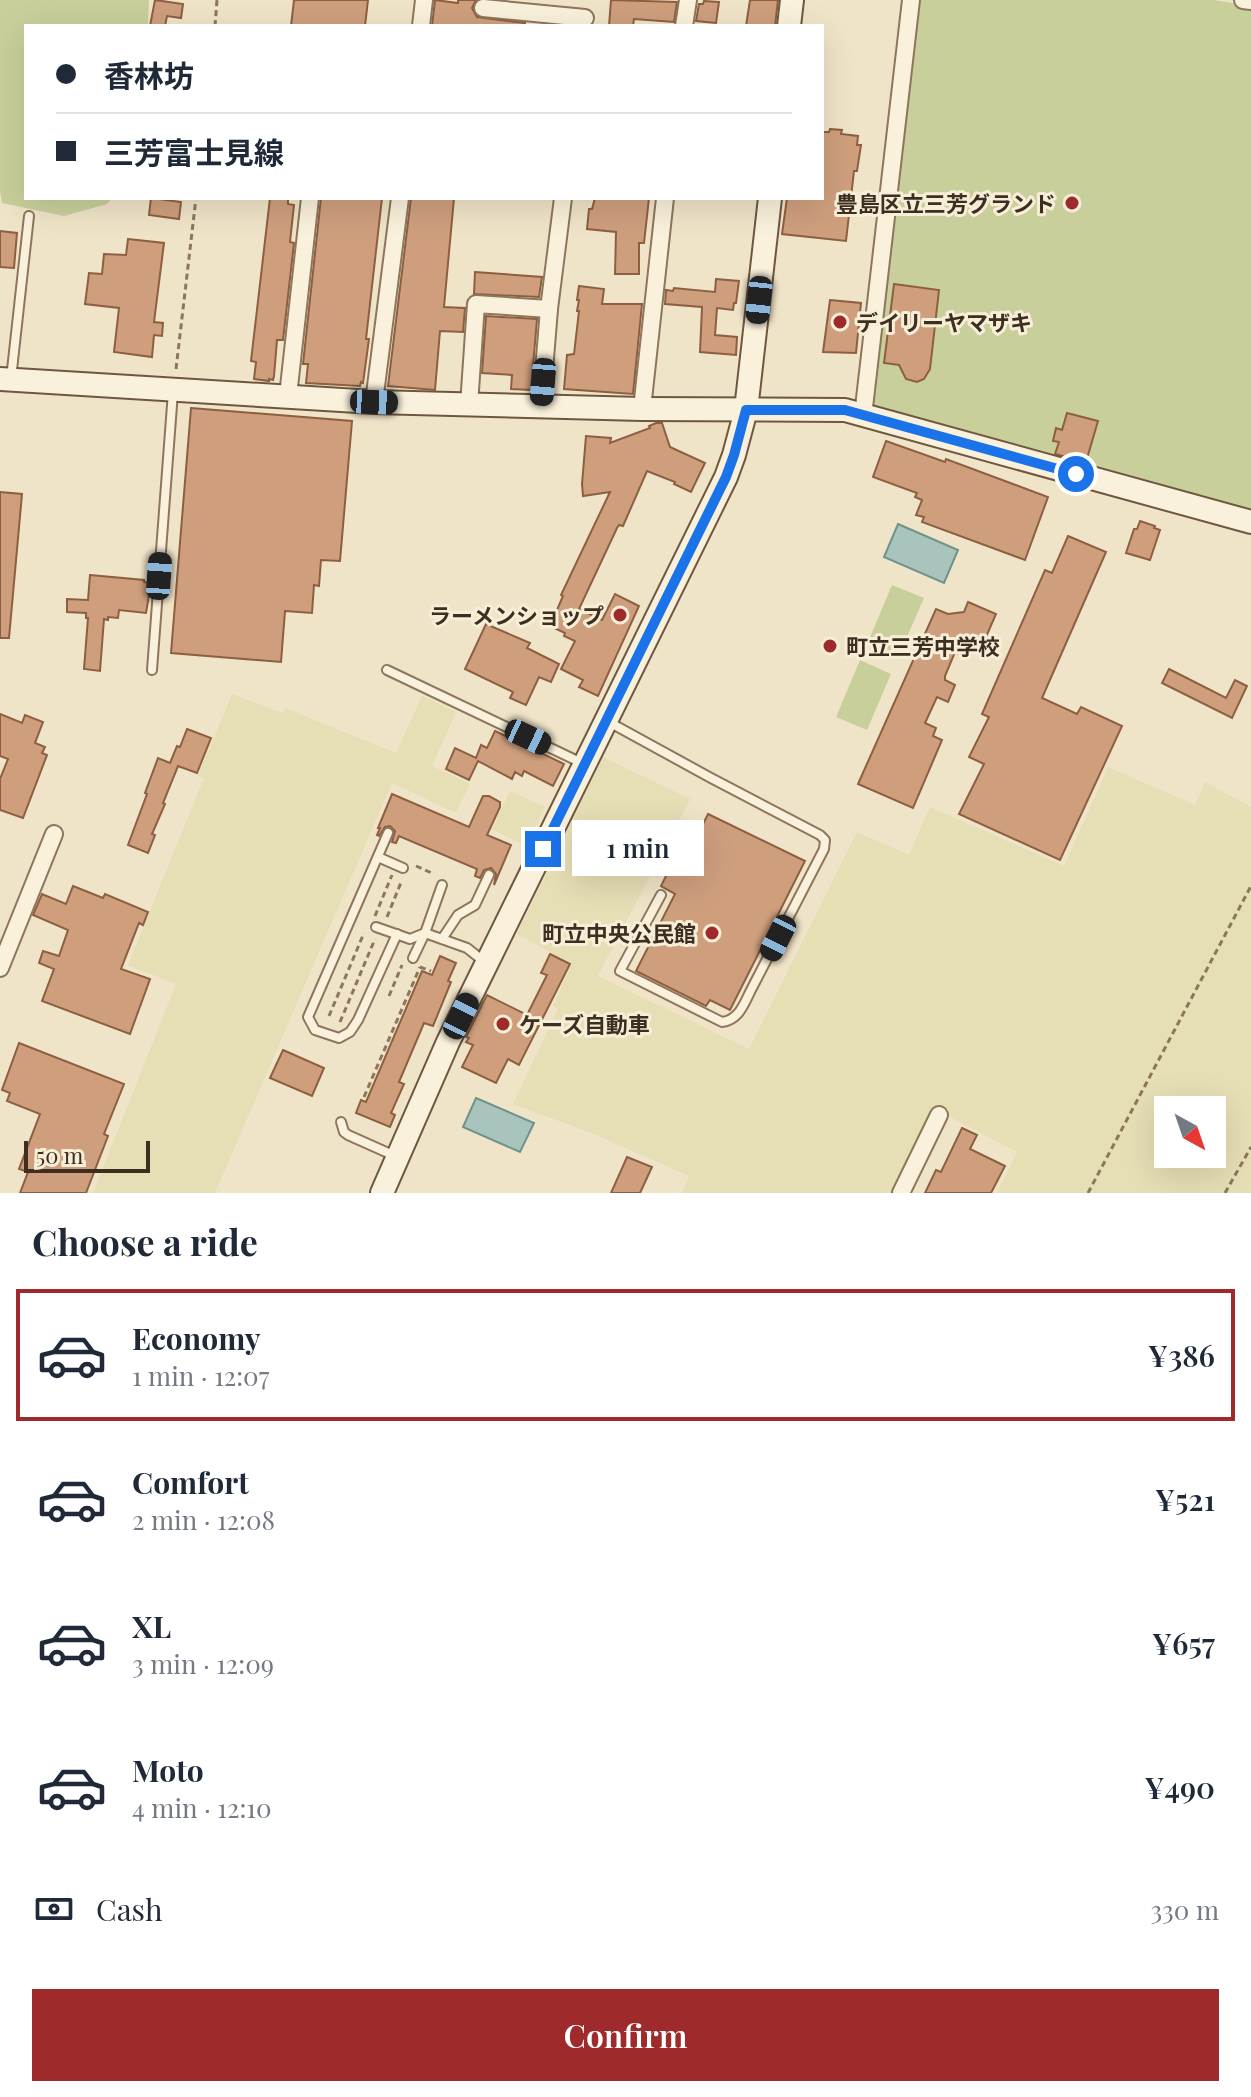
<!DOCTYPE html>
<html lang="en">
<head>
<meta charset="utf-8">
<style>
  body { margin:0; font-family:"Playfair Display","Noto Sans JP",serif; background:#f6f6f7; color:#1f2937; height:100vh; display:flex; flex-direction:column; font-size:30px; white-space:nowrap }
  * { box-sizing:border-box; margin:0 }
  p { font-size:26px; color:#747a83 }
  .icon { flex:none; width:44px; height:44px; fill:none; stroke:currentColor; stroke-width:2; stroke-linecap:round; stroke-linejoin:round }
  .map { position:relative; height:1193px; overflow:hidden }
  .drawer { display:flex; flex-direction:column; background:#fff; flex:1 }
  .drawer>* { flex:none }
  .banner { position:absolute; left:24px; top:24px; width:800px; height:176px; border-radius:0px; box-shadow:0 8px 32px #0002; display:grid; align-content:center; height:176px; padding:0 32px; background:#fff }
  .needle { width:52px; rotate:140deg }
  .controls { position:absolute; left:1154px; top:1096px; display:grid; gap:16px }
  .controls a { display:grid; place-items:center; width:72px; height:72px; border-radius:0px; background:#fff; box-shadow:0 8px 32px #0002; font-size:40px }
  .scale { position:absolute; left:24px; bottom:20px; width:126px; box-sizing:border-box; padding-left:8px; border:4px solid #3d2e20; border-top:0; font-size:22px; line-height:28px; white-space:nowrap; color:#3d2e20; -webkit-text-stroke:6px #f7eed8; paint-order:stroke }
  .end { position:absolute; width:36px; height:36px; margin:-18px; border:10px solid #1a73e8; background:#fff; box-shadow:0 0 0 4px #fff }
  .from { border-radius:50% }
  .bubble { position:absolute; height:56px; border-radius:0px; background:#fff; box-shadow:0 8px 32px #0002; font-size:26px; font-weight:600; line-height:56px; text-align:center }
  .car { position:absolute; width:24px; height:48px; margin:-24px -12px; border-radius:10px; box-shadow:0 0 6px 2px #0007; background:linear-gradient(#222 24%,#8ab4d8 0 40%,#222 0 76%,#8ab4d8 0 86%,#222 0) }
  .banner b { display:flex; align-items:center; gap:28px; height:76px; font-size:30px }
  .banner b+b { border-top:2px solid #e0e1e3 }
  .banner i { width:20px; height:20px; background:#1f2937 }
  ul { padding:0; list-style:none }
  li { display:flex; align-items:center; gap:24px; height:132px; margin:0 16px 12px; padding:0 16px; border:4px solid transparent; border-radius:0px }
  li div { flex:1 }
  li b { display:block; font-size:30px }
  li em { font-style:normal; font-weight:600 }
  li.on { border-color:#9e2a2b }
  li>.icon { width:72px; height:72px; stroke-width:1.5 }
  h2 { padding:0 32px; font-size:36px; line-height:96px }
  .pay { display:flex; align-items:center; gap:20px; height:88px; padding:0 32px; font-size:30px }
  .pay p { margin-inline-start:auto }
  .button { display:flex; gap:16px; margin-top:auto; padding:16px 32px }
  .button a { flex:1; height:92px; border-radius:0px; background:#9e2a2b; color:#fff; font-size:32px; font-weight:600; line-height:92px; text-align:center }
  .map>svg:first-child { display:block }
</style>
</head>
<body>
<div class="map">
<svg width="1251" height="1193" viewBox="0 0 1251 1193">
  <rect width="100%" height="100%" fill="#f0e4c8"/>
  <g fill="#e6deb5" fill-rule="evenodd">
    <path d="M 232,694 L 283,713 L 285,708 L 396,753 L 422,696 L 456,712 L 432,766 L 470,784 L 456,813 L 392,783 L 215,1193 L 93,1193 L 176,984 L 128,965 L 204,778 L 198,776 Z"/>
    <path d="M 603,757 L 690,799 L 598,976 L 749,1049 L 857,832 L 909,855 L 930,807 L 1064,866 L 1108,767 L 1195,805 L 1205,782 L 1251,807 L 1251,1193 L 997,1193 L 1017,1152 L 933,1108 L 892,1193 L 682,1193 L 689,1176 L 594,1134 L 513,1104 L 558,1009 L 553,1006 L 572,964 L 517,934 ZM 1168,1110 L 1212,1110 L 1212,1154 L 1168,1154 Z"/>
    <path d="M 510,791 L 545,807 L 526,846 L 492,829 Z"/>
  </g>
  <g fill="#c9cf9b">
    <path d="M 0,0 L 149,0 L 148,26 L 26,26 L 26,198 L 112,198 L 107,204 L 64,216 L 2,203 L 0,191 Z"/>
    <path d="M 917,0 L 1214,0 L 1251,6 L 1251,510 L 1238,508 L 877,409 L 871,400 Z"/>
    <path d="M 892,585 L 924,598 L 899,655 L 868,642 Z"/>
    <path d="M 860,660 L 891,674 L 867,730 L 836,717 Z"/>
  </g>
  <g fill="#a9c4bc" stroke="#6f938a" stroke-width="2">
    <path d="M 898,524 L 958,550 L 944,583 L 884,557 Z"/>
    <path d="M 476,1098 L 534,1123 L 520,1152 L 463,1127 Z"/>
  </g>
  <g fill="#cf9f7d" stroke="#8d5f41" stroke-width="2">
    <path d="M 155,0 L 183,4 L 181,18 L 167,16 L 165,26 L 150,26 Z"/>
    <path d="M 294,0 L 368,0 L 365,26 L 291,26 Z"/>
    <path d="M 435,0 L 458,3 L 458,0 L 476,0 L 472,8 L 477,17 L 525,23 L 525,26 L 432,26 Z"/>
    <path d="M 611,0 L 677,2 L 674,22 L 634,19 L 633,26 L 609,26 Z"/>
    <path d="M 750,0 L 778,0 L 775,26 L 746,26 Z"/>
    <path d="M 704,1 L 719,2 L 716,23 L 696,21 L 699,4 L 703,4 Z"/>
    <path d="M 830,129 L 842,130 L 841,134 L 858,136 L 857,145 L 861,145 L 857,171 L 854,171 L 846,241 L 782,234 L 787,198 L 822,198 L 822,132 L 829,132 Z"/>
    <path d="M 151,198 L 181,202 L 179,219 L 149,215 Z"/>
    <path d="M 270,198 L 288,198 L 288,204 L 294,205 L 290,242 L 294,243 L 283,340 L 277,340 L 274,376 L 273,380 L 269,379 L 269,381 L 254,379 L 256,362 L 251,361 Z"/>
    <path d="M 321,198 L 382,198 L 366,339 L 369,339 L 363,383 L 361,382 L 360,386 L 306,383 L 308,364 L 303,364 Z"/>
    <path d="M 411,198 L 454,198 L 444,307 L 465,308 L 463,332 L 440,331 L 435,390 L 388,386 Z"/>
    <path d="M 595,198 L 649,198 L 644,243 L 639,243 L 639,274 L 615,274 L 616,232 L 587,229 L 589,209 L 592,209 Z"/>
    <path d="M 0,231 L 17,233 L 14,268 L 0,267 Z"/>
    <path d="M 128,239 L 164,243 L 154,322 L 163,323 L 162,336 L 154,335 L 152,357 L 114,352 L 119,308 L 85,304 L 89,273 L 102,274 L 104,254 L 126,255 Z"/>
    <path d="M 475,272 L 542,277 L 539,297 L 474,294 Z"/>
    <path d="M 716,279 L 739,281 L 736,303 L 734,303 L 733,310 L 717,308 L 715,335 L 737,337 L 736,355 L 700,352 L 702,307 L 665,304 L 666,290 L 673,291 L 674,288 L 715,292 Z"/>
    <path d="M 894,284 L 939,290 L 930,369 L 924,379 L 917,382 L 906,379 L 899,365 L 884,363 Z"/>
    <path d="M 579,286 L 604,289 L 602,304 L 642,304 L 633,394 L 564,389 L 567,355 L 574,354 L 579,311 L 577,311 L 579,300 L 577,300 Z"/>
    <path d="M 830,300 L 861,303 L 856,353 L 823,352 Z"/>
    <path d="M 486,316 L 537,319 L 531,390 L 511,389 L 512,375 L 482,373 Z"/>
    <path d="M 191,408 L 352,421 L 340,561 L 321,560 L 319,586 L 314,585 L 312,613 L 285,611 L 281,662 L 171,653 Z"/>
    <path d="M 1067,413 L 1098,421 L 1086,462 L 1055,454 L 1059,442 L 1053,441 L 1056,428 L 1062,430 Z"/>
    <path d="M 656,423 L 662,423 L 670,447 L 705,463 L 691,492 L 674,484 L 675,482 L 647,471 L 623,526 L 619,525 L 617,528 L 579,609 L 602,620 L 615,594 L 639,606 L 598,696 L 579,687 L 583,680 L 561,669 L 575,641 L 564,636 L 565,633 L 550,626 L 563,596 L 561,595 L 610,492 L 583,496 L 582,484 L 586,436 L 611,438 L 610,443 L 650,428 L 649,426 Z"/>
    <path d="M 886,441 L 945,462 L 946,459 L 1048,497 L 1025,560 L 922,522 L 924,517 L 916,515 L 922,500 L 915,497 L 917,493 L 873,477 Z"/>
    <path d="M 0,492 L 22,494 L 9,638 L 0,638 Z"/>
    <path d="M 1140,521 L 1155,526 L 1154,528 L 1160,530 L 1150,560 L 1126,553 L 1134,529 L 1137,529 Z"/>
    <path d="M 1068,536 L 1106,552 L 1042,698 L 1077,714 L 1081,707 L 1122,726 L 1060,860 L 959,814 L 984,764 L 969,757 L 989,717 L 982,714 L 1045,570 L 1052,573 Z"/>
    <path d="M 90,575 L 144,580 L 144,582 L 151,583 L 146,613 L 119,610 L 118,618 L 108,617 L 108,620 L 104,619 L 100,671 L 84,669 L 88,618 L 86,618 L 86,613 L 67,612 L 67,599 L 88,600 Z"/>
    <path d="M 968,602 L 996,614 L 979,653 L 971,650 L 967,658 L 955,652 L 945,676 L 945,680 L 955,685 L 948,702 L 937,697 L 925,723 L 936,728 L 933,736 L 942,740 L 913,808 L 858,784 L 936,609 L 948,614 L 964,612 Z"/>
    <path d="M 486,624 L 530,643 L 527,648 L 559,664 L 551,682 L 539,677 L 526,705 L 510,698 L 513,692 L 465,669 Z"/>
    <path d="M 1169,669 L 1226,698 L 1235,680 L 1247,686 L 1232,718 L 1162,683 Z"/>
    <path d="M 0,714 L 22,723 L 25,715 L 43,722 L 35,743 L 45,747 L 42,753 L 47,755 L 23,818 L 0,810 L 0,779 L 8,759 L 0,756 Z"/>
    <path d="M 187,729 L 211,738 L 197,773 L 178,766 L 163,803 L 165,804 L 152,834 L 155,835 L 148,853 L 128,845 L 147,794 L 145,793 L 158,758 L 170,763 L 177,746 L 180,747 Z"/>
    <path d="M 495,731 L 564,764 L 553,786 L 524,771 L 522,776 L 515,772 L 512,779 L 478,761 L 469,780 L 446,769 L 455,748 L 476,758 L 481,745 L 487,748 Z"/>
    <path d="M 392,794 L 469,827 L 483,796 L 489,796 L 500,802 L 500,807 L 487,835 L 511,845 L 494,885 L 496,874 L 491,868 L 484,870 L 480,878 L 475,876 L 477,869 L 399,836 L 396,843 L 392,842 L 395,831 L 390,826 L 385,827 L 379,836 L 377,835 L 380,828 L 378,828 Z"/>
    <path d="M 708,814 L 805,861 L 730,1010 L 710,1000 L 706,1006 L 636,971 L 675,894 L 661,886 L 674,860 L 683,864 Z"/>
    <path d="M 73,886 L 103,898 L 105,894 L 148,912 L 143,925 L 139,923 L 121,969 L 150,979 L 130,1034 L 42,1001 L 54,969 L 39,963 L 43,951 L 59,956 L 68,930 L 33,915 L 42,894 L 66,904 Z"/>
    <path d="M 550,954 L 570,964 L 519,1065 L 508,1059 L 496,1083 L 462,1067 L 473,1045 L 466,1042 L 469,1038 L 466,1037 L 487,995 L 527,1015 L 547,975 L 541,973 Z"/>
    <path d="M 440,956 L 456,963 L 448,981 L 451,982 L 433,1026 L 424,1023 L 399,1082 L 404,1084 L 391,1113 L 395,1115 L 390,1127 L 356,1113 L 361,1100 L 366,1102 L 422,971 L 432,975 Z"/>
    <path d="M 19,1043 L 124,1084 L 104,1134 L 108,1136 L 86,1193 L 20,1193 L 28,1172 L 19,1169 L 40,1114 L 7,1101 L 10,1093 L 2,1090 Z"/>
    <path d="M 283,1050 L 324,1068 L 312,1096 L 270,1078 Z"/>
    <path d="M 962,1128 L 977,1135 L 970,1149 L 1005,1166 L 991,1193 L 925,1193 L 936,1170 L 941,1172 Z"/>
    <path d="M 627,1157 L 652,1167 L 640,1193 L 611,1193 Z"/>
  </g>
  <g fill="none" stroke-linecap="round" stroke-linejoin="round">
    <defs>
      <g id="lane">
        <path d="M 11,379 L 29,216"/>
        <path d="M 152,670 L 173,392"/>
        <path d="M 387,670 L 584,764"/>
        <path d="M 607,721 L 711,778 L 820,835 L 825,840 L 824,849 L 751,990 C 744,1004 739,1020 722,1022 L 620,971 L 661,895"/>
        <path d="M 388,833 L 308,1017 L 315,1030 L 339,1038 L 350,1032 L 358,1020 L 397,934"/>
        <path d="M 378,857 L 403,868"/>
        <path d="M 376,927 L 410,939 L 425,933 L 442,885"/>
        <path d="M 442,939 L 458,915 L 475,905 L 489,875"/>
        <path d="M 413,958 L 425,933 L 467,948 L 486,963"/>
        <path d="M 341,1122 L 344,1132 L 348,1135 L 395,1156"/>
      </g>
      <g id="street">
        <path d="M 1243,0 L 1251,1"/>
        <path d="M 483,8 L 585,18"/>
        <path d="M 421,26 L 424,0"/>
        <path d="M 684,26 L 688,0"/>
        <path d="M 288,396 L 310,198"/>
        <path d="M 374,402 L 400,198"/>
        <path d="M 469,405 L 476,304 L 549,309"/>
        <path d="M 541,407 L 549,309 L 563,198"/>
        <path d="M 642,409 L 665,198"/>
        <path d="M 863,416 L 911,0"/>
        <path d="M 0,968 L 54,834"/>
        <path d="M 901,1193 L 939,1115"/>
      </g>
      <g id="secondary">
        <path d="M 789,26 L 792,0"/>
        <path d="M 0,379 L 374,402 L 642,409 L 845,410 L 1251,522"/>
        <path d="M 382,1193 L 448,1042 L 726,477 L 734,455 L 746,410 L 770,198"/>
      </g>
    </defs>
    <use href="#lane" stroke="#8d765c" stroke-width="12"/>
    <use href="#street" stroke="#8d765c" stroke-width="20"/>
    <use href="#secondary" stroke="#6f573f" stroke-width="26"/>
    <g stroke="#8d765c" stroke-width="3" stroke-dasharray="6 4" stroke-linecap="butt">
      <path d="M 215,26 L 217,0"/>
      <path d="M 176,369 L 196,198"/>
      <path d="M 416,866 L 434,874"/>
      <path d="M 375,916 L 392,875"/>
      <path d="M 387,917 L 402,880"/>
      <path d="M 420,967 L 431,971"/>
      <path d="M 389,996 L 402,965"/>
      <path d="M 329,1016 L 364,933"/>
      <path d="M 340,1022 L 375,939"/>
      <path d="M 364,1097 L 420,967"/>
      <path d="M 1088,1193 L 1251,886"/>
      <path d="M 1225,1193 L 1251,1147"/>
    </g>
    <use href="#lane" stroke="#faf1dc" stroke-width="8"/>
    <use href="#street" stroke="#faf1dc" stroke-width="16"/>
    <use href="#secondary" stroke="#faf1dc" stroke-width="22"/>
  </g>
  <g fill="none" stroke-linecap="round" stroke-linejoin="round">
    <path stroke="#1a73e8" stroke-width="10" d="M 543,849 L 726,477 L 734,455 L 746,410 L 845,410 L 1076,474"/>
  </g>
  <g fill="#9e2a2b" stroke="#f7eed8" stroke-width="3">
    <circle cx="1072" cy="203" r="8"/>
    <circle cx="840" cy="322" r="8"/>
    <circle cx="620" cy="615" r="8"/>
    <circle cx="830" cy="646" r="8"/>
    <circle cx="712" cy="933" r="8"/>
    <circle cx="503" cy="1024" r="8"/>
  </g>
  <g text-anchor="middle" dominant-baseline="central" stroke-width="6" stroke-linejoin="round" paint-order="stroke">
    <g font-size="22" font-weight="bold" fill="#3d2e20" stroke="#f7eed8" text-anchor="end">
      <text x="1056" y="203">豊島区立三芳グランド</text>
      <text x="856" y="322" text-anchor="start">デイリーヤマザキ</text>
      <text x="604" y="615">ラーメンショップ</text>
      <text x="846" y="646" text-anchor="start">町立三芳中学校</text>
      <text x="696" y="933">町立中央公民館</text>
      <text x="519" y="1024" text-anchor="start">ケーズ自動車</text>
    </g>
  </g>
</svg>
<div class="controls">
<a><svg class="needle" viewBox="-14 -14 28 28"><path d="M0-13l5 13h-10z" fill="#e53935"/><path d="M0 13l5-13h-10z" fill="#747a83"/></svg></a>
</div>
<div class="scale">50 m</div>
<i class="end from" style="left:1076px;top:474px"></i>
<i class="end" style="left:543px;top:849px"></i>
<div class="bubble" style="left:572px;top:820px;width:132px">1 min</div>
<i class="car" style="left:759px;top:300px;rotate:186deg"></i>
<i class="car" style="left:543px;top:382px;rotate:185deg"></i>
<i class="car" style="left:374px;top:402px;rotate:92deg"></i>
<i class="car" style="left:159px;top:576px;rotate:4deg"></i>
<i class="car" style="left:528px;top:737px;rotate:115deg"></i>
<i class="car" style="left:778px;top:938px;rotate:207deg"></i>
<i class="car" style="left:461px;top:1016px;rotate:26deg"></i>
<div class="banner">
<b><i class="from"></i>香林坊</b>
<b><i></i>三芳富士見線</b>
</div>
</div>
<section class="drawer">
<h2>Choose a ride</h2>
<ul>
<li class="on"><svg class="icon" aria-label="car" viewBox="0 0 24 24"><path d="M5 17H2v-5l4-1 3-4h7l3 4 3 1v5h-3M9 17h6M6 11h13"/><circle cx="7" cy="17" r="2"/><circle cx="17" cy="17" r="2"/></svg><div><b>Economy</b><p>1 min · 12:07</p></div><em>¥386</em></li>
<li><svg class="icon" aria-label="car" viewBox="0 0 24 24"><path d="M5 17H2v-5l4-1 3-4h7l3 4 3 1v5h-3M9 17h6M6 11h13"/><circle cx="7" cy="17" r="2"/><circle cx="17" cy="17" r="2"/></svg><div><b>Comfort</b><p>2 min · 12:08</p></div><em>¥521</em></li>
<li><svg class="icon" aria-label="car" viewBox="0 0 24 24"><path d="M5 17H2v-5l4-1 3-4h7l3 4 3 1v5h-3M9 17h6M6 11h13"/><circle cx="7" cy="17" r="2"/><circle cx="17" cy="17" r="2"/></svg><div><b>XL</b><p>3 min · 12:09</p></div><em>¥657</em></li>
<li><svg class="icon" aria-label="car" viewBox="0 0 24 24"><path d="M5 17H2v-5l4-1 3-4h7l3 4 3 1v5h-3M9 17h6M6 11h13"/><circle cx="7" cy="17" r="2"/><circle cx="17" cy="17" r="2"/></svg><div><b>Moto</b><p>4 min · 12:10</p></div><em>¥490</em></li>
</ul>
<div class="pay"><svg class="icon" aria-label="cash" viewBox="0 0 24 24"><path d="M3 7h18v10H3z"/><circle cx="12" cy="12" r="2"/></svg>Cash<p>330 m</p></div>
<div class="button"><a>Confirm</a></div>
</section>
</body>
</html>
